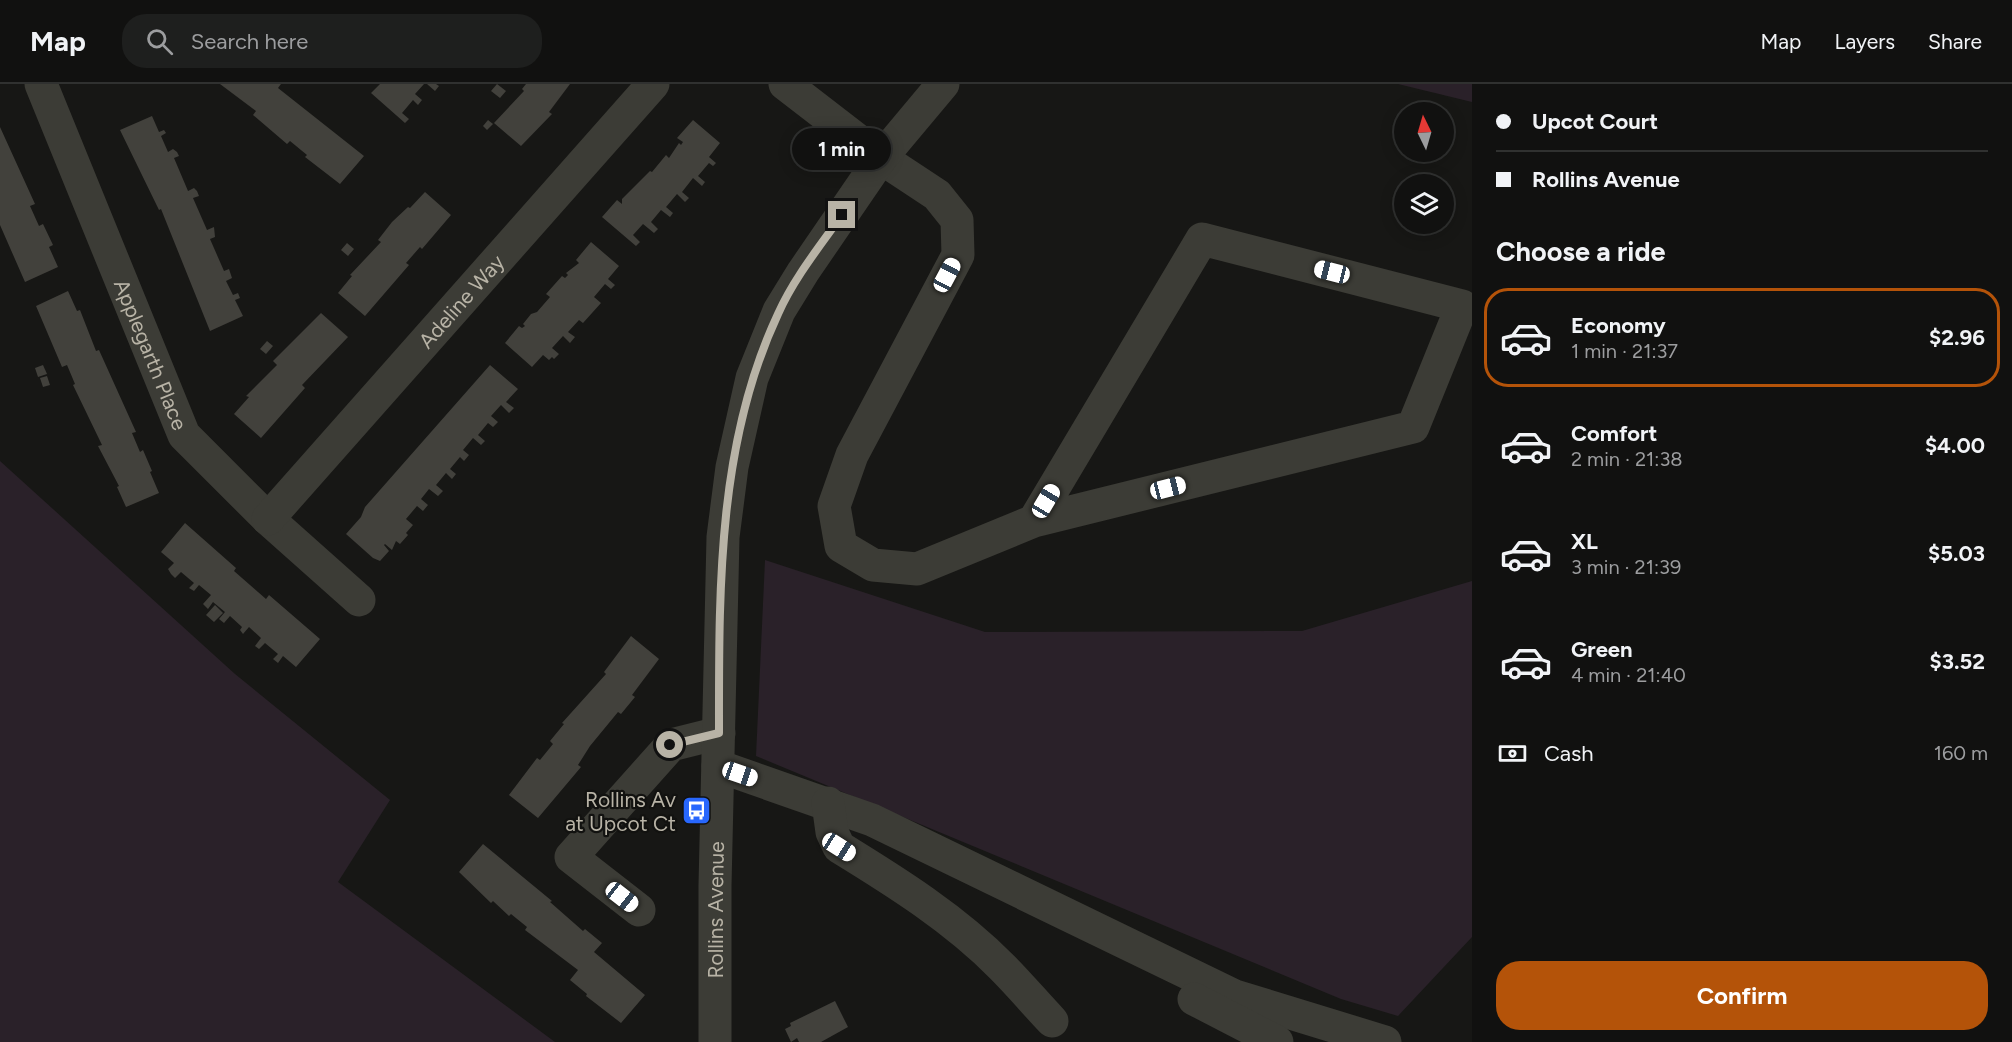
<!DOCTYPE html>
<html lang="en">
<head>
<meta charset="utf-8">
<style>
  body { margin:0; font-family:Figtree,sans-serif; background:#1e1f1e; color:#f1f3f6; height:100vh; display:flex; flex-direction:column; font-size:22px; white-space:nowrap }
  * { box-sizing:border-box; margin:0 }
  p { font-size:20px; color:#9c9d9f }
  .icon { flex:none; width:33px; height:33px; fill:none; stroke:currentColor; stroke-width:2; stroke-linecap:round; stroke-linejoin:round }
  .map { position:relative; flex:1; overflow:hidden }
  .panel { display:flex; flex-direction:column; background:#111110; width:540px }
  .panel>* { flex:none }
  .top-card { display:grid; align-content:center; height:132px; padding:0 24px; background:#111110 }
  .needle { width:39px; rotate:355deg }
  .tools { position:absolute; left:1394px; top:18px; display:grid; gap:12px }
  .tools a { display:grid; place-items:center; width:60px; height:60px; border-radius:50%; background:#111110; box-shadow:0 3px 15px #0003,0 0 0 2px #303130; font-size:30px }
  .end { position:absolute; width:27px; height:27px; margin:-14px; border:8px solid #b8b3a6; background:#111; box-shadow:0 0 0 3px #111 }
  .from { border-radius:50% }
  .bubble { position:absolute; height:42px; border-radius:21px; background:#111110; box-shadow:0 3px 15px #0003,0 0 0 2px #303130; font-size:20px; font-weight:700; line-height:42px; text-align:center }
  .car { position:absolute; width:18px; height:36px; margin:-18px -9px; border-radius:8px; box-shadow:0 0 4px 2px #0007; background:linear-gradient(#fff 24%,#345 0 40%,#fff 0 76%,#345 0 86%,#fff 0) }
  .top-card b { display:flex; align-items:center; gap:21px; height:57px; font-size:22px }
  .top-card b+b { border-top:2px solid #303130 }
  .top-card i { width:15px; height:15px; background:#f1f3f6 }
  ul { padding:0; list-style:none }
  li { display:flex; align-items:center; gap:18px; height:99px; margin:0 12px 9px; padding:0 12px; border:3px solid transparent; border-radius:24px }
  li div { flex:1 }
  li b { display:block; font-size:22px }
  li em { font-style:normal; font-weight:700 }
  li.on { border-color:#b45309 }
  li>.icon { width:54px; height:54px; stroke-width:1.5 }
  h2 { padding:0 24px; font-size:27px; line-height:72px }
  .pay { display:flex; align-items:center; gap:15px; height:66px; padding:0 24px; font-size:22px }
  .pay p { margin-inline-start:auto }
  .primary-button { display:flex; gap:12px; margin-top:auto; padding:12px 24px }
  .primary-button a { flex:1; height:69px; border-radius:24px; background:#b45309; color:#fff; font-size:24px; font-weight:700; line-height:69px; text-align:center }
  header { display:flex; align-items:center; gap:36px; box-sizing:border-box; height:84px; padding:0 30px; background:#111110; border-bottom:2px solid #303130 }
  header strong { font-size:28px }
  nav { display:flex; gap:33px; margin-inline-start:auto; font-size:21px }
  .search { width:420px; height:54px; background:#1e1f1e; display:flex; align-items:center; gap:15px; box-sizing:border-box; padding:0 21px; border-radius:24px; color:#9c9d9f; font-size:22px }
  main { display:flex; flex:1; min-height:0 }
  .map>svg:first-child { display:block }
</style>
</head>
<body>
<header>
<strong>Map</strong>
<div class="search"><svg class="icon" aria-label="search" viewBox="0 0 24 24"><circle cx="10" cy="10" r="6"/><path d="M15 15l6 6"/></svg>Search here</div>
<nav><a>Map</a><a>Layers</a><a>Share</a></nav>
</header>
<main>
<div class="map">
<svg width="1472" height="958" viewBox="0 0 1472 958">
  <rect width="100%" height="100%" fill="#171715"/>
  <g fill="#2a2129">
    <path d="M 1398,0 L 1472,0 L 1472,18 Z"/>
    <path d="M 0,377 L 235,590 L 390,716 L 338,798 L 555,958 L 0,958 Z"/>
    <path d="M 765,476 L 985,548 L 1302,547 L 1472,497 L 1472,853 L 1398,932 L 1341,915 L 756,672 Z"/>
  </g>
  <g fill="#42413c">
    <path d="M 220,0 L 281,0 L 278,4 L 364,72 L 340,100 L 305,73 L 307,71 L 290,57 L 287,60 L 253,31 L 256,27 Z"/>
    <path d="M 380,0 L 424,0 L 415,10 L 422,16 L 418,21 L 413,16 L 402,29 L 409,35 L 405,39 L 371,9 Z"/>
    <path d="M 427,0 L 436,0 L 439,2 L 435,7 Z"/>
    <path d="M 497,0 L 506,7 L 500,14 L 491,7 Z"/>
    <path d="M 526,0 L 570,0 L 549,28 L 552,30 L 521,62 L 494,39 L 524,7 L 522,5 Z"/>
    <path d="M 152,32 L 159,48 L 164,46 L 166,49 L 161,52 L 168,68 L 173,65 L 177,68 L 179,72 L 174,74 L 188,107 L 194,104 L 197,107 L 199,112 L 193,114 L 207,146 L 214,143 L 215,153 L 210,155 L 224,187 L 229,185 L 232,194 L 226,197 L 233,211 L 238,209 L 240,214 L 235,216 L 243,232 L 210,247 L 161,125 L 159,126 L 120,46 Z"/>
    <path d="M 488,36 L 493,40 L 487,46 L 483,42 Z"/>
    <path d="M 693,36 L 720,59 L 709,73 L 716,79 L 713,82 L 709,79 L 698,92 L 705,98 L 702,102 L 693,94 L 682,108 L 689,114 L 685,118 L 677,110 L 666,123 L 673,129 L 670,133 L 661,126 L 651,138 L 658,145 L 654,149 L 643,140 L 633,151 L 640,158 L 636,162 L 602,133 L 617,116 L 622,120 L 622,115 L 650,87 L 652,88 L 666,71 L 669,74 L 679,59 L 681,61 L 683,58 L 677,54 Z"/>
    <path d="M 0,43 L 35,120 L 30,122 L 39,142 L 43,140 L 53,161 L 49,163 L 58,183 L 25,198 L 0,141 Z"/>
    <path d="M 425,108 L 451,131 L 422,165 L 420,163 L 406,179 L 409,181 L 365,232 L 338,209 L 352,192 L 350,191 L 381,158 L 378,156 L 392,138 L 408,123 L 410,124 Z"/>
    <path d="M 591,158 L 619,182 L 608,195 L 615,201 L 611,205 L 605,200 L 594,213 L 601,219 L 583,239 L 579,236 L 568,248 L 575,253 L 570,259 L 563,252 L 552,264 L 559,270 L 554,275 L 552,273 L 549,276 L 543,271 L 532,283 L 505,259 L 519,242 L 522,244 L 525,242 L 523,240 L 531,230 L 537,228 L 550,213 L 546,210 L 562,192 L 565,194 L 568,191 L 566,189 L 579,179 L 576,176 Z"/>
    <path d="M 347,159 L 354,165 L 348,172 L 341,166 Z"/>
    <path d="M 68,207 L 77,227 L 80,226 L 96,267 L 99,266 L 136,348 L 132,349 L 140,368 L 143,366 L 152,387 L 150,388 L 159,409 L 126,423 L 117,403 L 119,402 L 98,362 L 102,361 L 73,301 L 75,300 L 67,281 L 62,283 L 36,222 Z"/>
    <path d="M 321,229 L 348,253 L 302,301 L 305,304 L 261,354 L 234,330 L 249,313 L 246,312 L 277,281 L 273,277 Z"/>
    <path d="M 267,257 L 273,262 L 266,270 L 260,265 Z"/>
    <path d="M 43,281 L 47,290 L 38,293 L 35,284 Z"/>
    <path d="M 490,281 L 518,305 L 506,318 L 514,324 L 509,329 L 501,321 L 491,332 L 498,338 L 493,343 L 488,339 L 478,351 L 485,357 L 481,361 L 473,354 L 463,366 L 469,371 L 464,377 L 460,373 L 450,385 L 456,390 L 452,395 L 446,389 L 436,401 L 443,407 L 438,412 L 429,405 L 421,415 L 428,421 L 423,427 L 417,422 L 406,435 L 413,441 L 406,449 L 408,451 L 400,460 L 396,457 L 392,466 L 385,460 L 384,461 L 389,467 L 380,477 L 373,474 L 346,450 L 361,433 L 365,423 Z"/>
    <path d="M 47,292 L 50,301 L 43,303 L 40,294 Z"/>
    <path d="M 185,439 L 236,484 L 234,487 L 266,515 L 269,511 L 320,555 L 296,583 L 283,572 L 278,579 L 273,575 L 278,570 L 265,559 L 259,565 L 255,562 L 261,554 L 249,543 L 243,550 L 240,546 L 242,543 L 230,532 L 224,539 L 219,535 L 225,528 L 213,518 L 208,525 L 203,520 L 211,511 L 199,501 L 194,507 L 189,504 L 194,499 L 181,488 L 175,494 L 171,490 L 168,485 L 174,479 L 161,468 Z"/>
    <path d="M 215,521 L 223,529 L 214,538 L 206,531 Z"/>
    <path d="M 631,552 L 659,575 L 632,611 L 635,613 L 621,630 L 618,628 L 590,662 L 578,681 L 581,683 L 538,734 L 509,711 L 537,674 L 540,676 L 553,660 L 550,657 L 564,640 L 562,639 L 606,590 L 604,588 Z"/>
    <path d="M 483,760 L 552,817 L 550,818 L 583,847 L 585,845 L 602,859 L 594,868 L 645,911 L 621,939 L 586,912 L 587,910 L 570,896 L 578,886 L 525,846 L 527,843 L 511,830 L 509,832 L 493,817 L 491,819 L 459,788 Z"/>
    <path d="M 835,917 L 848,943 L 821,958 L 799,958 L 797,954 L 791,958 L 785,945 L 791,942 L 790,939 Z"/>
  </g>
  <g fill="none" stroke-linecap="round" stroke-linejoin="round">
    <g stroke="#3c3c36" stroke-width="33">
      <path id="s1" d="M 41,0 L 184,351 L 268,435 L 359,516"/>
      <path d="M 785,0 L 881,74 L 937,111 L 957,136 L 958,171 L 852,371 L 834,422 L 841,462 L 873,481 L 917,485 L 1034,437 L 1202,155 L 1462,222 L 1413,343 L 1034,437"/>
      <path id="s2" d="M 268,435 L 653,0"/>
      <path d="M 718,682 L 872,736 L 1235,912 L 1385,958"/>
      <path d="M 828,719 L 832,748 L 839,763 C 896,798 955,835 1002,883 C 1019,900 1035,919 1052,937"/>
      <path d="M 639,826 L 571,773 L 671,661 L 719,649"/>
      <path d="M 1194,915 L 1277,958"/>
      <path id="s3" d="M 715,958 L 715,802 L 723,453 L 732,383 L 752,294 L 779,227 L 803,188 L 881,74 L 943,0"/>
    </g>
  </g>
  <g fill="none" stroke-linecap="round" stroke-linejoin="round">
    <path stroke="#b8b3a6" stroke-width="8" d="M 670,661 L 719,649 C 719,507 717,360 778,230 C 794,194 820,162 842,131"/>
  </g>
  <defs>
    <symbol id="bus-square" viewBox="-11 -11 22 22"><rect x="-9" y="-9" width="18" height="18" rx="4" fill="#2867fd" stroke="#121210"/><path d="M-5-6H5V4H4V6H2V4H-2V6H-4V4H-5ZM-3.5-4V0h7V-4ZM-3.5 1.2v1.5H-2V1.2ZM2 1.2v1.5H3.5V1.2Z" fill="#fff"/></symbol>
  </defs>
  <g fill-rule="evenodd">
    <use href="#bus-square" x="680" y="710" width="33" height="33"/>
  </g>
  <g text-anchor="middle" dominant-baseline="central" stroke-width="4.5" stroke-linejoin="round" paint-order="stroke">
    <g font-size="21" fill="#b8b3a6" stroke="#121210">
      <text stroke="none"><textPath href="#s2" startOffset="291">Adeline Way</textPath></text>
      <text stroke="none"><textPath href="#s1" startOffset="292">Applegarth Place</textPath></text>
      <text stroke="none"><textPath href="#s3" startOffset="132">Rollins Avenue</textPath></text>
    </g>
    <g font-size="21" fill="#b8b3a6" stroke="#121210" text-anchor="end">
      <text x="676" y="715">Rollins Av<tspan x="676" dy="24">at Upcot Ct</tspan></text>
    </g>
  </g>
</svg>
<div class="tools">
<a><svg class="needle" viewBox="-14 -14 28 28"><path d="M0-13l5 13h-10z" fill="#e53935"/><path d="M0 13l5-13h-10z" fill="#9c9d9f"/></svg></a>
<a><svg class="icon" aria-label="layers" viewBox="0 0 24 24"><path d="M12 4l9 5-9 5-9-5zM3 14l9 5 9-5"/></svg></a>
</div>
<i class="end from" style="left:670px;top:661px"></i>
<i class="end" style="left:842px;top:131px"></i>
<div class="bubble" style="left:792px;top:44px;width:99px">1 min</div>
<i class="car" style="left:1332px;top:188px;rotate:284deg"></i>
<i class="car" style="left:947px;top:191px;rotate:28deg"></i>
<i class="car" style="left:1168px;top:404px;rotate:76deg"></i>
<i class="car" style="left:1046px;top:417px;rotate:31deg"></i>
<i class="car" style="left:740px;top:690px;rotate:109deg"></i>
<i class="car" style="left:839px;top:763px;rotate:122deg"></i>
<i class="car" style="left:622px;top:813px;rotate:128deg"></i>
</div>
<section class="panel">
<div class="top-card">
<b><i class="from"></i>Upcot Court</b>
<b><i></i>Rollins Avenue</b>
</div>
<h2>Choose a ride</h2>
<ul>
<li class="on"><svg class="icon" aria-label="car" viewBox="0 0 24 24"><path d="M5 17H2v-5l4-1 3-4h7l3 4 3 1v5h-3M9 17h6M6 11h13"/><circle cx="7" cy="17" r="2"/><circle cx="17" cy="17" r="2"/></svg><div><b>Economy</b><p>1 min · 21:37</p></div><em>$2.96</em></li>
<li><svg class="icon" aria-label="car" viewBox="0 0 24 24"><path d="M5 17H2v-5l4-1 3-4h7l3 4 3 1v5h-3M9 17h6M6 11h13"/><circle cx="7" cy="17" r="2"/><circle cx="17" cy="17" r="2"/></svg><div><b>Comfort</b><p>2 min · 21:38</p></div><em>$4.00</em></li>
<li><svg class="icon" aria-label="car" viewBox="0 0 24 24"><path d="M5 17H2v-5l4-1 3-4h7l3 4 3 1v5h-3M9 17h6M6 11h13"/><circle cx="7" cy="17" r="2"/><circle cx="17" cy="17" r="2"/></svg><div><b>XL</b><p>3 min · 21:39</p></div><em>$5.03</em></li>
<li><svg class="icon" aria-label="car" viewBox="0 0 24 24"><path d="M5 17H2v-5l4-1 3-4h7l3 4 3 1v5h-3M9 17h6M6 11h13"/><circle cx="7" cy="17" r="2"/><circle cx="17" cy="17" r="2"/></svg><div><b>Green</b><p>4 min · 21:40</p></div><em>$3.52</em></li>
</ul>
<div class="pay"><svg class="icon" aria-label="cash" viewBox="0 0 24 24"><path d="M3 7h18v10H3z"/><circle cx="12" cy="12" r="2"/></svg>Cash<p>160 m</p></div>
<div class="primary-button"><a>Confirm</a></div>
</section>
</main>
</body>
</html>
